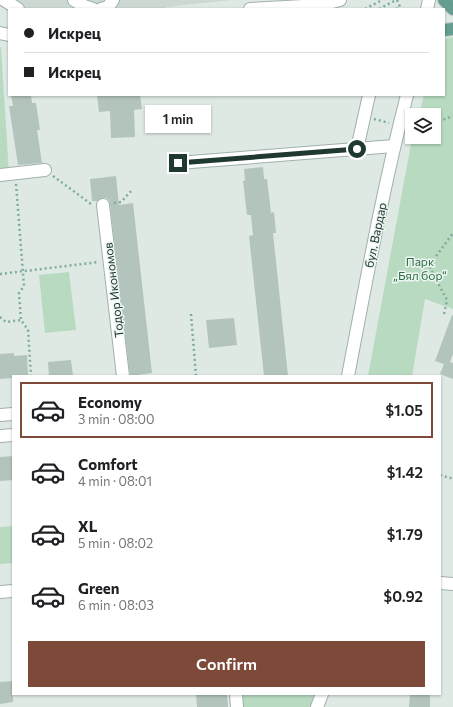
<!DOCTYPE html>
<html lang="en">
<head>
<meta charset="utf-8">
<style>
  body { margin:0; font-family:Commissioner,sans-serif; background:#f6f6f6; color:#202124; height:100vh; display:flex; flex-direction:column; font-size:15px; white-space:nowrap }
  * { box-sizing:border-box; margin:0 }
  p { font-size:13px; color:#757577 }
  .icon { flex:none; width:22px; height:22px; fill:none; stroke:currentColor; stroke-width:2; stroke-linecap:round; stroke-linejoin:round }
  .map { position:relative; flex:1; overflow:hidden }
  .panel { position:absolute; left:12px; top:375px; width:429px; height:320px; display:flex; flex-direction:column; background:#fff; border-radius:0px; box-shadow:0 1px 3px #0004 }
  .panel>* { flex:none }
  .hud { position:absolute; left:8px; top:8px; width:437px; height:88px; border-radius:0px; box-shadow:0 1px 3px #0004; display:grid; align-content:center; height:88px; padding:0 16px; background:#fff }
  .controls { position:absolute; left:405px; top:108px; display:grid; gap:8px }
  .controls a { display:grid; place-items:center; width:36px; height:36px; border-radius:0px; background:#fff; box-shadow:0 1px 3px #0004; font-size:20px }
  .end { position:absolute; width:18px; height:18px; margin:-9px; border:5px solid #203832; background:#fff; box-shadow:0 0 0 2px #fff }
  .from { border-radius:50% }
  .bubble { position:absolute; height:28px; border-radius:0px; background:#fff; box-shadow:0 1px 3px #0004; font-size:13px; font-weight:600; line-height:28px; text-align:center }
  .hud b { display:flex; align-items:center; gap:14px; height:38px; font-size:15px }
  .hud b+b { border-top:1px solid #e0e0e0 }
  .hud i { width:10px; height:10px; background:#202124 }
  ul { padding:7px 0 0; list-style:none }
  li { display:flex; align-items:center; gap:12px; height:56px; margin:0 8px 6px; padding:0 8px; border:2px solid transparent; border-radius:0px }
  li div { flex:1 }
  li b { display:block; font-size:15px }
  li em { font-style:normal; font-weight:600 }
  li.active { border-color:#7d4a3a }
  li>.icon { width:36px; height:36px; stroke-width:1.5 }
  .cta { display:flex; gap:8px; margin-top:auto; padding:8px 16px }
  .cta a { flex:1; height:46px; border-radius:0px; background:#7d4a3a; color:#fff; font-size:16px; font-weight:600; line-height:46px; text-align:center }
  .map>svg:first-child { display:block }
</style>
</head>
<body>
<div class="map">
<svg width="453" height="707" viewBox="0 0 453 707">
  <rect width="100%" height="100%" fill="#dee9e4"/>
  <path fill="#ccd9d3" d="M 9,0 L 232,0 L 166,7 L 165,9 L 23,9 Z"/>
  <g fill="#b7dac1">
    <path d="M 453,37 L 453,309 L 425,299 L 412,376 L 368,376 L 411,144 L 413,137 L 434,137 L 434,115 L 419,115 L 424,95 L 444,95 L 444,39 Z"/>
    <path d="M 0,47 L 1,47 L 9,174 L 0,175 Z"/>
    <path d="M 69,272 L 76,330 L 45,333 L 39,275 Z"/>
    <path d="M 13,526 L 13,563 L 0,564 L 0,527 Z"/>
    <path d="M 241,694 L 315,694 L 310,707 L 242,707 Z"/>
  </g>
  <g fill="#b3c4bd">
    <path d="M 11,95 L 31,95 L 32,103 L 36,103 L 40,130 L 37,130 L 42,163 L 18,165 L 9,106 L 13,106 Z"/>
    <path d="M 97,95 L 140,95 L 142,109 L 134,110 L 135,137 L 111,138 L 110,111 L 99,112 Z"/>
    <path d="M 263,167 L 264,179 L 267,179 L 271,213 L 274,212 L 276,233 L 273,233 L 288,376 L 264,376 L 249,236 L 253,235 L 251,215 L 247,215 L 243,181 L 245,181 L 244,169 Z"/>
    <path d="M 116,176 L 119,205 L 133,203 L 152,373 L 130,376 L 110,204 L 109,200 L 106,198 L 102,198 L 97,201 L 92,201 L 90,179 Z"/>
    <path d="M 452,315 L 453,316 L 453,354 L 450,362 L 453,363 L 453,379 L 440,374 L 444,364 L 435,361 Z"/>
    <path d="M 234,318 L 237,345 L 209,348 L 206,320 Z"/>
    <path d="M 14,353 L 14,356 L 27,355 L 28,375 L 13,376 L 13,378 L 0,379 L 0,354 Z"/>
    <path d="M 71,360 L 73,376 L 49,376 L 48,362 Z"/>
    <path d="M 13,456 L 13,480 L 0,481 L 0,457 Z"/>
    <path d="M 13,681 L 13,702 L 0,704 L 0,682 Z"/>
    <path d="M 196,694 L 227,694 L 228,707 L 197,707 Z"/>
    <path d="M 410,694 L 430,694 L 430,707 L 409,707 Z"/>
  </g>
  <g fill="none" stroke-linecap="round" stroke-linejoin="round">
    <defs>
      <g id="minor">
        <path d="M 4,0 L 18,9"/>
        <path d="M 74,0 L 84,6 L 93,9"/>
        <path d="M 101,9 L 108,7 L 113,0"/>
        <path d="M 250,9 L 321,5 L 340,0"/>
        <path d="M 427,9 L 429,0"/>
        <path d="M 0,33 L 9,35"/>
        <path d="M 357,149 L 369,95"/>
        <path d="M 178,163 L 394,146"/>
        <path d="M 0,175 L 45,170"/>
        <path d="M 103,205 L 123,376"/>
        <path d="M 348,376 C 366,282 383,188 407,95"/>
        <path d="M 0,415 L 13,414"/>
        <path d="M 0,436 L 13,435"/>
        <path d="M 440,583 L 453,584"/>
        <path d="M 0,592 L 13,591"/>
        <path d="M 236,694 L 237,707"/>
        <path d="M 317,707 L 322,694"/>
      </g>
      <g id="major">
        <path d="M 444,0 L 453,9"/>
        <path d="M 444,30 L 453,29"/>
      </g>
    </defs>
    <use href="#minor" stroke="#a1b0ab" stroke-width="14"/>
    <use href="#major" stroke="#bcc3c2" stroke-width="14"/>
    <g stroke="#7fac9f" stroke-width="2.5" stroke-dasharray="2 3" stroke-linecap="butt">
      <path d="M 397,0 L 401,9"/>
      <path d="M 365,9 L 382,0"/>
      <path d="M 379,9 L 396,0"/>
      <path d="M 396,9 L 398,8"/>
      <path d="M 374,119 L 389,123"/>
      <path d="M 434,123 L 453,116"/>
      <path d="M 53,176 L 91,204"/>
      <path d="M 16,184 L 24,286 L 19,293 L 21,320 L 28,330 L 31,376"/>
      <path d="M 114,203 L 121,202 L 133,189"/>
      <path d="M 0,274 L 99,262"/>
      <path d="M 191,314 L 196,376"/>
      <path d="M 444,314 L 447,300 L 429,266 L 453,233"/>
      <path d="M 0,317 L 6,322 L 21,320"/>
      <path d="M 440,475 L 450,478 L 453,477"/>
    </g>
    <use href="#minor" stroke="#fff" stroke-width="12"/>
    <use href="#major" stroke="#639e90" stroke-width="12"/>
  </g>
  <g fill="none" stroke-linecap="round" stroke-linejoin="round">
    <path stroke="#203832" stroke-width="5" d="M 178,163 L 357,149"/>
  </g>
  <g text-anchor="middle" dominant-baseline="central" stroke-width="3" stroke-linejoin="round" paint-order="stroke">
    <g font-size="12" fill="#203832" stroke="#eef6f2">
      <text transform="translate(375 235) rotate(-78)">бул. Вардар</text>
      <text transform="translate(113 290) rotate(-97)">Тодор Икономов</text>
    </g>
    <g font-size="12" fill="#2b6e46" stroke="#eef6f2">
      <text x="420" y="261">Парк<tspan x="420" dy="14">„Бял бор“</tspan></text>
    </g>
  </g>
</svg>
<div class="controls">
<a><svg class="icon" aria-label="layers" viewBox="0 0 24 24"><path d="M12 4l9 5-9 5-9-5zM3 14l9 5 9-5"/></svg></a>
</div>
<i class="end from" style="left:357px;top:149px"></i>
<i class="end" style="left:178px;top:163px"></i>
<div class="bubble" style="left:145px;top:105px;width:66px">1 min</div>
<div class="hud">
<b><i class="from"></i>Искрец</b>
<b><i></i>Искрец</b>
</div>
<section class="panel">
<ul>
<li class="active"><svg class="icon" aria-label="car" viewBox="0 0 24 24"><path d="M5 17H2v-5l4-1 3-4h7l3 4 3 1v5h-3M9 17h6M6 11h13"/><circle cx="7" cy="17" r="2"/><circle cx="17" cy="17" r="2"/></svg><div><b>Economy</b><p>3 min · 08:00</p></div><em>$1.05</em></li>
<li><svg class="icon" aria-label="car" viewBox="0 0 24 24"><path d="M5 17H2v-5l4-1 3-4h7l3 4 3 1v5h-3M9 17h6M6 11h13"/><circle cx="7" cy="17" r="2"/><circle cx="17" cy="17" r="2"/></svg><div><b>Comfort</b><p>4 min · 08:01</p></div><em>$1.42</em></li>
<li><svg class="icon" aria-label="car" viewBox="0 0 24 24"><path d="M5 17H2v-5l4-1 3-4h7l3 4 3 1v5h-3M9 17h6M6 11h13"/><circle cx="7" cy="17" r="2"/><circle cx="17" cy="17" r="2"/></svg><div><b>XL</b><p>5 min · 08:02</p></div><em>$1.79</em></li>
<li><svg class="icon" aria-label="car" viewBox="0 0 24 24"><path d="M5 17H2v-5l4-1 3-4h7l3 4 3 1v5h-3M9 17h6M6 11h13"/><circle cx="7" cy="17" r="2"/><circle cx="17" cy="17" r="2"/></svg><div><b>Green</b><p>6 min · 08:03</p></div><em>$0.92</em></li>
</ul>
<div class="cta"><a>Confirm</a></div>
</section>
</div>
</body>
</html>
